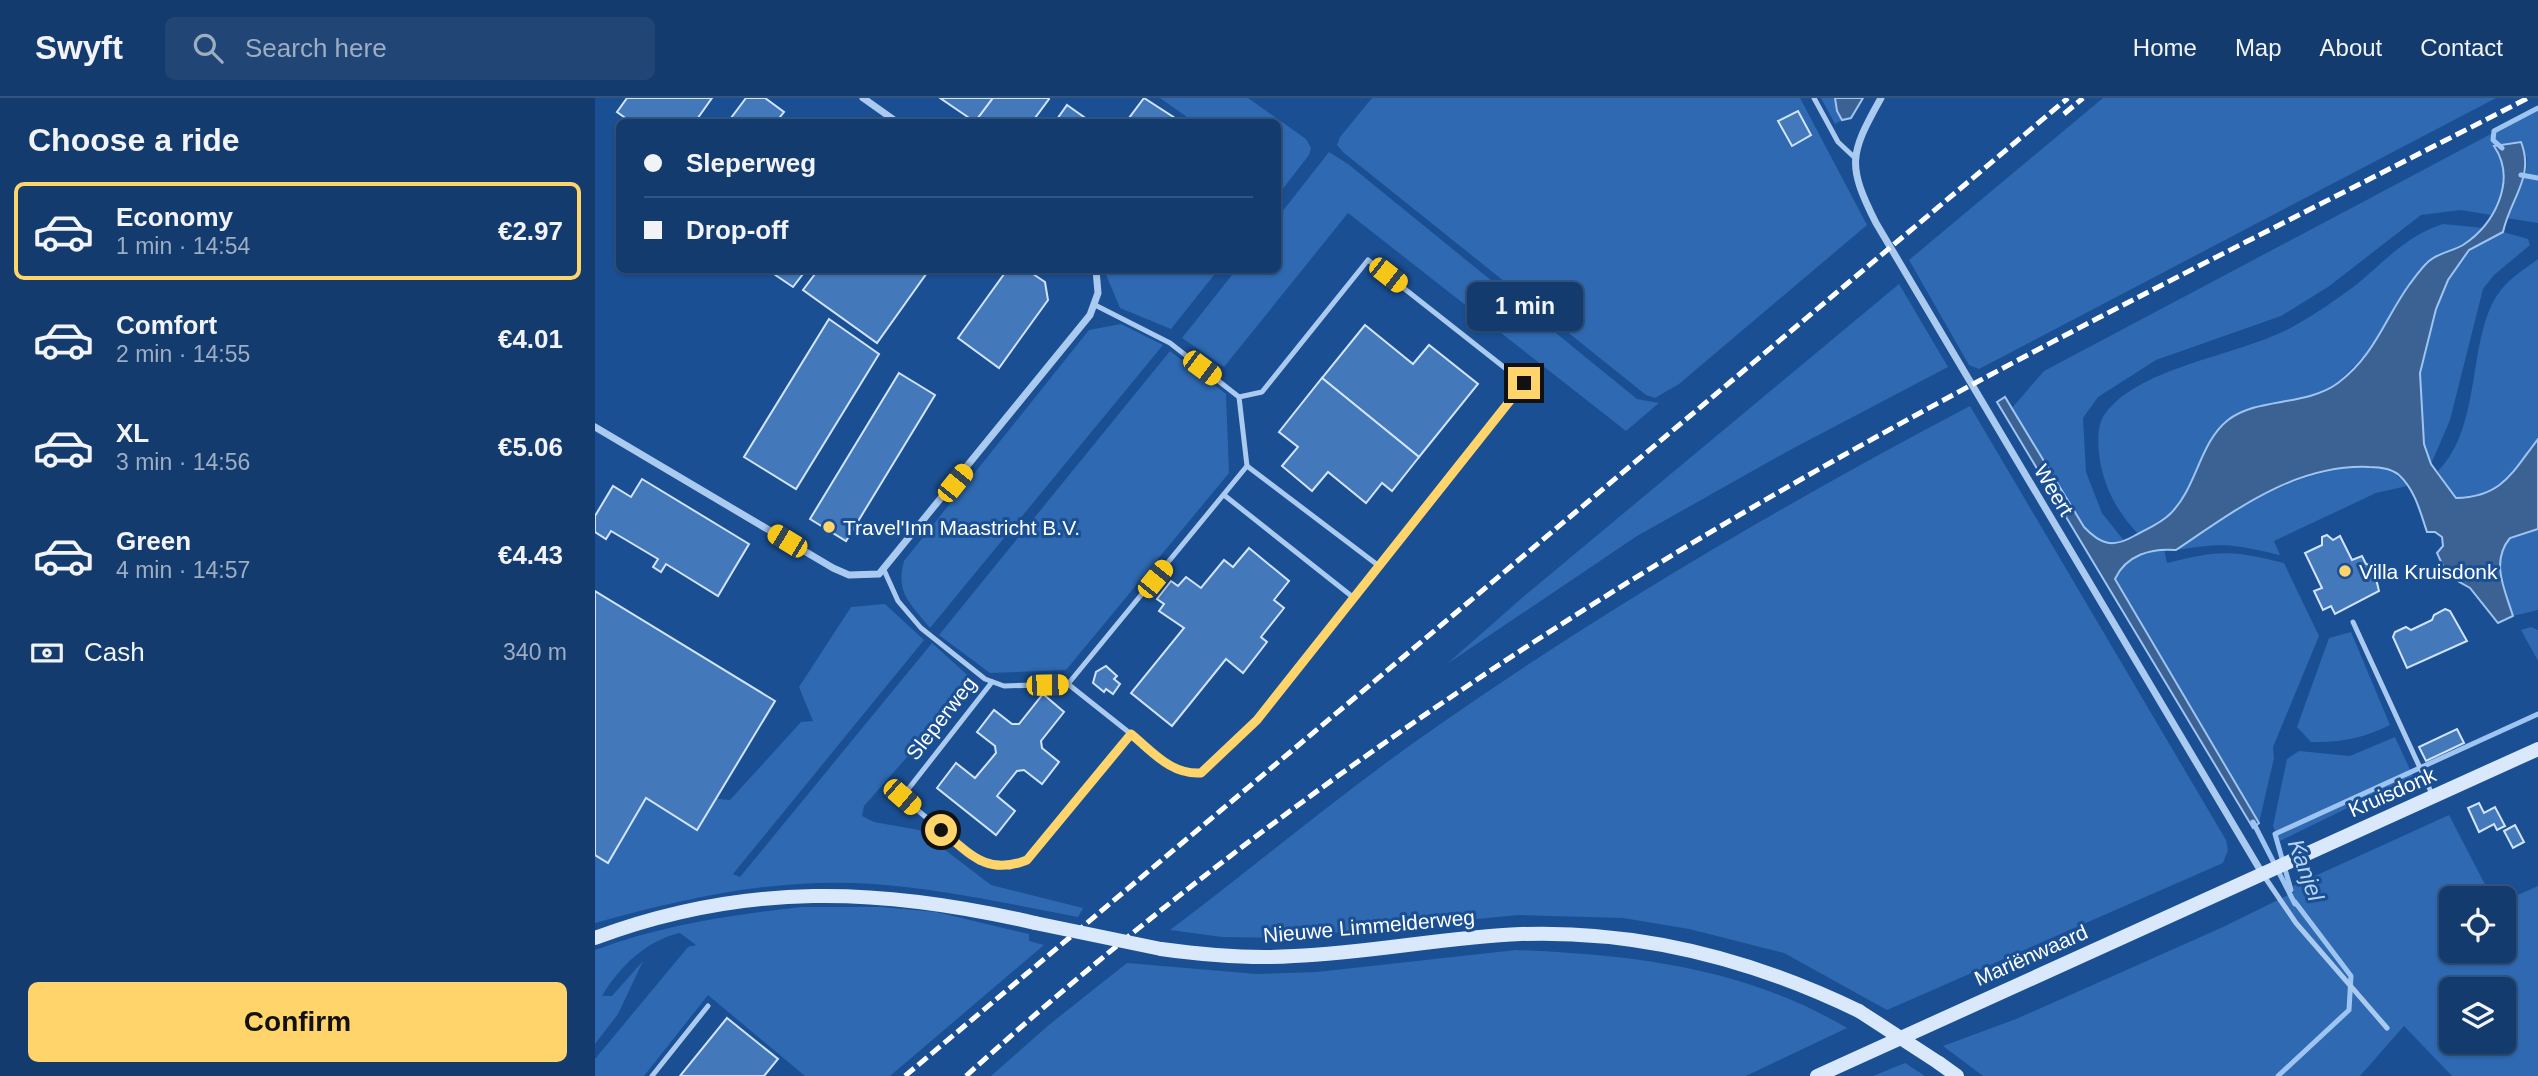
<!DOCTYPE html>
<html lang="en">
<head>
<meta charset="utf-8">
<style>
  body { margin:0; font-family:Helvetica,sans-serif; background:#214676; color:#f1f3f6; height:100vh; display:flex; flex-direction:column; font-size:26px; white-space:nowrap }
  * { box-sizing:border-box; margin:0 }
  p { font-size:23px; color:#9dadc2 }
  .icon { flex:none; width:38px; height:38px; fill:none; stroke:currentColor; stroke-width:2; stroke-linecap:round; stroke-linejoin:round }
  .map { position:relative; flex:1; overflow:hidden }
  .details { display:flex; flex-direction:column; background:#143b6e; width:595px }
  .details>* { flex:none }
  .guide { position:absolute; left:21px; top:21px; width:665px; height:154px; border-radius:10px; box-shadow:0 2px 5px #0004,0 0 0 2px #335581; display:grid; align-content:center; height:154px; padding:0 28px; background:#143b6e }
  .tools { position:absolute; left:1844px; top:788px; display:grid; gap:14px }
  .tools a { display:grid; place-items:center; width:77px; height:77px; border-radius:10px; background:#143b6e; box-shadow:0 2px 5px #0004,0 0 0 2px #335581; font-size:35px }
  .end { position:absolute; width:32px; height:32px; margin:-16px; border:9px solid #ffd46a; background:#111; box-shadow:0 0 0 4px #111 }
  .from { border-radius:50% }
  .bubble { position:absolute; height:49px; border-radius:10px; background:#143b6e; box-shadow:0 2px 5px #0004,0 0 0 2px #335581; font-size:23px; font-weight:700; line-height:49px; text-align:center }
  .car { position:absolute; width:21px; height:42px; margin:-21px -10px; border-radius:9px; box-shadow:0 0 5px 2px #0007; background:linear-gradient(#f5c518 24%,#345 0 40%,#f5c518 0 76%,#345 0 86%,#f5c518 0) }
  .guide b { display:flex; align-items:center; gap:24px; height:66px; font-size:26px }
  .guide b+b { border-top:2px solid #335581 }
  .guide i { width:18px; height:18px; background:#f1f3f6 }
  ul { padding:0; list-style:none }
  li { display:flex; align-items:center; gap:21px; height:98px; margin:0 14px 10px; padding:0 14px; border:4px solid transparent; border-radius:10px }
  li div { flex:1 }
  li b { display:block; font-size:26px }
  li em { font-style:normal; font-weight:700 }
  li.active { border-color:#ffd46a }
  li>.icon { width:63px; height:63px; stroke-width:1.5 }
  h2 { padding:0 28px; font-size:32px; line-height:84px }
  .pay { display:flex; align-items:center; gap:18px; height:77px; padding:0 28px; font-size:26px }
  .pay p { margin-inline-start:auto }
  .action { display:flex; gap:14px; margin-top:auto; padding:14px 28px }
  .action a { flex:1; height:80px; border-radius:10px; background:#ffd46a; color:#111; font-size:28px; font-weight:700; line-height:80px; text-align:center }
  header { display:flex; align-items:center; gap:42px; box-sizing:border-box; height:98px; padding:0 35px; background:#143b6e; border-bottom:2px solid #335581 }
  header strong { font-size:33px }
  nav { display:flex; gap:38px; margin-inline-start:auto; font-size:24px }
  .search { width:490px; height:63px; background:#214676; display:flex; align-items:center; gap:18px; box-sizing:border-box; padding:0 24px; border-radius:10px; color:#9dadc2; font-size:26px }
  main { display:flex; flex:1; min-height:0 }
  .map>svg:first-child { display:block }
</style>
</head>
<body>
<header>
<strong>Swyft</strong>
<div class="search"><svg class="icon" aria-label="search" viewBox="0 0 24 24"><circle cx="10" cy="10" r="6"/><path d="M15 15l6 6"/></svg>Search here</div>
<nav><a>Home</a><a>Map</a><a>About</a><a>Contact</a></nav>
</header>
<main>
<section class="details">
<h2>Choose a ride</h2>
<ul>
<li class="active"><svg class="icon" aria-label="car" viewBox="0 0 24 24"><path d="M5 17H2v-5l4-1 3-4h7l3 4 3 1v5h-3M9 17h6M6 11h13"/><circle cx="7" cy="17" r="2"/><circle cx="17" cy="17" r="2"/></svg><div><b>Economy</b><p>1 min · 14:54</p></div><em>€2.97</em></li>
<li><svg class="icon" aria-label="car" viewBox="0 0 24 24"><path d="M5 17H2v-5l4-1 3-4h7l3 4 3 1v5h-3M9 17h6M6 11h13"/><circle cx="7" cy="17" r="2"/><circle cx="17" cy="17" r="2"/></svg><div><b>Comfort</b><p>2 min · 14:55</p></div><em>€4.01</em></li>
<li><svg class="icon" aria-label="car" viewBox="0 0 24 24"><path d="M5 17H2v-5l4-1 3-4h7l3 4 3 1v5h-3M9 17h6M6 11h13"/><circle cx="7" cy="17" r="2"/><circle cx="17" cy="17" r="2"/></svg><div><b>XL</b><p>3 min · 14:56</p></div><em>€5.06</em></li>
<li><svg class="icon" aria-label="car" viewBox="0 0 24 24"><path d="M5 17H2v-5l4-1 3-4h7l3 4 3 1v5h-3M9 17h6M6 11h13"/><circle cx="7" cy="17" r="2"/><circle cx="17" cy="17" r="2"/></svg><div><b>Green</b><p>4 min · 14:57</p></div><em>€4.43</em></li>
</ul>
<div class="pay"><svg class="icon" aria-label="cash" viewBox="0 0 24 24"><path d="M3 7h18v10H3z"/><circle cx="12" cy="12" r="2"/></svg>Cash<p>340 m</p></div>
<div class="action"><a>Confirm</a></div>
</section>
<div class="map">
<svg width="1943" height="978" viewBox="0 0 1943 978">
  <rect width="100%" height="100%" fill="#1a4f93"/>
  <g fill="#2e69b2" fill-rule="evenodd">
    <path d="M 565,0 L 653,0 L 711,41 L 716,50 L 714,57 L 683,97 L 682,24 L 599,24 Z"/>
    <path d="M 777,0 L 1205,0 L 1272,127 L 1084,286 L 1060,300 L 1051,297 L 749,55 L 742,47 L 745,39 Z"/>
    <path d="M 1226,0 L 1240,0 L 1242,13 L 1247,22 L 1240,26 Z"/>
    <path d="M 1508,0 L 1901,0 L 1384,271 L 1374,267 L 1314,162 Z"/>
    <path d="M 1943,11 L 1943,125 L 1911,120 L 1931,74 L 1932,59 L 1899,48 C 1912,73 1910,92 1896,117 L 1866,112 L 1826,117 L 1733,189 L 1686,218 L 1561,262 L 1503,299 L 1488,320 L 1491,374 L 1507,415 L 1530,444 C 1512,450 1501,442 1489,429 L 1417,310 L 1449,273 Z"/>
    <path d="M 734,54 L 753,66 L 1042,301 L 1064,305 L 1031,333 L 753,115 L 629,269 L 587,240 L 641,172 L 682,172 L 683,119 Z"/>
    <path d="M 1848,126 L 1888,130 L 1867,147 L 1835,161 L 1813,189 L 1782,245 L 1742,285 L 1712,301 L 1656,312 L 1617,340 L 1591,394 L 1576,415 L 1543,436 C 1521,412 1508,388 1504,356 C 1503,344 1502,330 1508,319 C 1540,268 1647,258 1699,228 C 1720,216 1741,202 1761,187 C 1789,164 1812,137 1848,126 Z"/>
    <path d="M 1908,134 L 1933,141 L 1935,147 L 1899,177 L 1888,191 L 1855,322 L 1836,366 L 1829,346 L 1825,275 L 1841,211 L 1853,182 L 1874,152 Z"/>
    <path d="M 1943,161 L 1943,341 L 1910,384 L 1895,394 L 1861,400 L 1843,373 C 1889,327 1871,235 1906,192 C 1915,180 1931,170 1943,161 Z"/>
    <path d="M 514,172 L 535,172 L 548,176 L 558,172 L 623,172 L 576,231 L 525,210 L 510,174 Z"/>
    <path d="M 1304,186 L 1353,269 L 1195,352 L 1042,438 L 852,566 L 928,499 Z"/>
    <path d="M 526,226 L 568,247 L 335,530 C 316,506 300,495 309,463 L 494,232 Z"/>
    <path d="M 575,253 L 631,296 L 634,375 L 471,572 L 395,575 L 344,537 Z"/>
    <path d="M 1375,308 L 1631,742 L 1633,752 L 1628,765 L 1292,912 L 1189,855 L 1094,831 L 1028,820 L 923,817 L 686,840 L 627,839 L 575,832 C 665,764 751,691 844,627 C 1013,509 1193,404 1375,308 Z"/>
    <path d="M 1759,368 C 1782,369 1798,369 1812,388 L 1781,395 L 1679,443 L 1685,457 C 1638,446 1629,444 1581,452 C 1645,409 1681,382 1759,368 Z"/>
    <path d="M 1943,431 L 1943,512 L 1918,518 C 1910,492 1895,464 1915,440 Z"/>
    <path d="M 1569,451 L 1572,465 C 1625,452 1636,452 1689,465 L 1724,538 L 1678,649 L 1679,660 L 1664,725 L 1520,482 C 1530,459 1547,457 1569,451 Z"/>
    <path d="M 290,506 L 329,542 L 138,776 L 145,779 L 337,545 L 379,583 L 269,708 L 267,718 L 279,724 L 324,732 L 396,787 L 488,810 L 483,819 C 415,806 347,791 278,786 C 183,779 91,800 0,825 L 0,715 L 49,693 L 135,702 L 206,624 L 218,623 L 204,589 L 256,509 Z"/>
    <path d="M 1936,529 L 1943,532 L 1943,563 L 1926,532 Z"/>
    <path d="M 1756,534 L 1795,627 C 1768,640 1746,645 1716,644 L 1702,629 L 1734,540 Z"/>
    <path d="M 1800,639 L 1818,678 L 1685,743 L 1678,728 L 1692,661 L 1704,653 L 1755,658 Z"/>
    <path d="M 1854,717 L 1897,800 L 1857,800 L 1857,852 L 1909,852 L 1909,803 L 1943,788 L 1943,978 L 1857,978 L 1809,928 L 1765,978 L 1388,978 L 1348,948 L 1421,921 L 1628,829 L 1699,794 L 1698,788 ZM 1857,891 L 1909,891 L 1909,943 L 1857,943 Z"/>
    <path d="M 207,809 L 286,809 L 341,814 L 434,836 L 434,843 L 449,847 L 295,978 L 210,978 L 113,897 L 49,978 L 0,978 L 0,961 L 93,849 L 101,847 L 85,835 C 52,842 24,869 7,898 L 17,898 L 48,863 L 23,916 L 0,946 L 0,852 C 68,827 135,817 207,809 Z"/>
    <path d="M 921,852 C 1039,857 1148,869 1252,930 L 1151,978 L 396,978 L 455,926 L 532,865 L 662,876 L 722,874 Z"/>
    <path d="M 1310,965 L 1330,978 L 1278,978 Z"/>
  </g>
  <g fill="#3c6294" stroke="#9ec5f1" stroke-width="2">
    <path d="M 1240,0 L 1268,0 L 1256,20 L 1247,22 L 1242,13 Z"/>
    <path d="M 1926,44 C 1940,79 1915,101 1908,134 L 1874,152 L 1853,182 L 1841,211 L 1825,275 L 1829,346 L 1836,366 L 1861,400 C 1908,399 1918,373 1943,341 L 1943,431 L 1915,440 C 1895,464 1910,492 1918,518 L 1903,525 L 1875,490 L 1852,477 L 1842,455 L 1848,448 L 1847,439 L 1840,434 L 1832,434 C 1825,413 1820,392 1804,377 C 1796,370 1783,369 1774,369 C 1700,366 1639,413 1581,452 C 1556,450 1531,457 1520,481 L 1664,725 L 1658,730 L 1402,304 L 1410,299 L 1489,429 C 1506,447 1518,450 1539,438 C 1551,431 1565,426 1575,416 C 1602,390 1604,345 1633,322 C 1662,299 1710,309 1743,285 C 1780,257 1789,222 1814,187 C 1820,179 1827,169 1834,163 C 1843,155 1858,153 1868,147 C 1900,126 1922,82 1899,48 Z"/>
  </g>
  <g fill="none" stroke-linecap="round" stroke-linejoin="round">
    <g stroke="#9ec5f1" stroke-width="5">
      <path d="M 1907,50 L 1898,42 L 1899,33 L 1943,10"/>
      <path d="M 1926,77 L 1943,80"/>
      <path d="M 1658,724 L 1700,806"/>
      <path d="M 1696,792 L 1680,736 L 1943,616"/>
      <path d="M 1683,978 L 1754,912 L 1756,878 L 1700,804"/>
    </g>
  </g>
  <g fill="#4378bb" stroke="#d2e4fb" stroke-width="2">
    <path d="M 32,0 L 117,0 L 100,24 L 36,24 L 22,14 Z"/>
    <path d="M 151,0 L 170,0 L 189,14 L 181,24 L 133,24 Z"/>
    <path d="M 345,0 L 398,0 L 380,24 Z"/>
    <path d="M 398,0 L 453,0 L 454,1 L 437,24 L 380,24 Z"/>
    <path d="M 549,0 L 580,20 L 577,24 L 531,24 Z"/>
    <path d="M 472,7 L 496,24 L 460,24 Z"/>
    <path d="M 1203,13 L 1216,37 L 1197,48 L 1183,23 Z"/>
    <path d="M 173,172 L 211,172 L 198,189 Z"/>
    <path d="M 223,172 L 334,172 L 282,245 L 208,192 Z"/>
    <path d="M 412,172 L 432,172 L 450,184 L 453,202 L 404,270 L 363,240 Z"/>
    <path d="M 234,221 L 284,256 L 201,391 L 149,359 Z"/>
    <path d="M 770,227 L 818,266 L 834,247 L 883,286 L 824,359 L 727,280 Z"/>
    <path d="M 304,275 L 340,297 L 251,443 L 215,421 Z"/>
    <path d="M 727,280 L 824,359 L 797,393 L 787,385 L 771,405 L 733,374 L 717,393 L 687,368 L 703,349 L 684,334 Z"/>
    <path d="M 47,381 L 154,446 L 123,498 L 71,466 L 66,474 L 58,469 L 63,461 L 16,433 L 11,441 L 0,434 L 0,418 L 18,388 L 36,399 Z"/>
    <path d="M 1732,437 L 1738,442 L 1745,438 L 1757,462 L 1767,458 L 1771,466 L 1778,468 L 1784,493 L 1740,516 L 1736,508 L 1728,512 L 1719,493 L 1727,490 L 1710,455 L 1727,447 L 1727,439 Z"/>
    <path d="M 654,450 L 694,483 L 679,502 L 689,510 L 666,539 L 672,544 L 648,575 L 631,561 L 577,628 L 536,595 L 589,530 L 564,513 L 569,506 L 562,501 L 576,483 L 583,488 L 591,479 L 606,490 L 629,462 L 638,469 Z"/>
    <path d="M 0,493 L 180,603 L 102,732 L 51,700 L 13,765 L 0,757 Z"/>
    <path d="M 1850,511 L 1855,513 L 1872,543 L 1812,570 L 1798,539 L 1800,534 L 1811,529 L 1816,532 L 1837,522 L 1839,517 Z"/>
    <path d="M 511,568 L 522,578 L 519,581 L 525,586 L 518,596 L 511,591 L 509,594 L 498,585 L 501,574 Z"/>
    <path d="M 448,596 L 469,614 L 446,643 L 447,650 L 464,664 L 447,686 L 429,672 L 422,673 L 402,698 L 420,713 L 401,737 L 342,690 L 361,665 L 380,680 L 401,655 L 400,648 L 382,634 L 399,612 L 417,626 L 424,626 Z"/>
    <path d="M 1862,631 L 1869,645 L 1831,663 L 1824,649 Z"/>
    <path d="M 1884,705 L 1889,715 L 1900,709 L 1910,728 L 1902,732 L 1899,726 L 1884,734 L 1873,710 Z"/>
    <path d="M 1920,727 L 1929,744 L 1918,750 L 1909,733 Z"/>
    <path d="M 132,920 L 183,961 L 169,978 L 85,978 Z"/>
  </g>
  <g fill="none" stroke-linecap="round" stroke-linejoin="round">
    <g stroke="#abcaef" stroke-width="5">
      <path d="M 1219,0 L 1243,44 L 1259,59"/>
      <path d="M 652,368 L 784,468"/>
      <path d="M 629,397 L 759,500"/>
      <path d="M 289,472 L 303,503 L 326,530 L 390,581 L 409,588 L 473,586 L 652,368 L 644,299 L 575,245 L 500,207"/>
      <path d="M 1758,524 L 1837,696"/>
      <path d="M 397,584 L 307,699 L 384,764 L 415,769 L 432,762 L 536,636 L 473,586"/>
      <path d="M 536,636 C 558,654 576,677 606,675 L 662,622 L 929,285 L 773,162 L 667,294 L 644,299"/>
      <path d="M 1669,778 L 1701,825 L 1792,930"/>
      <path d="M 57,978 L 113,908"/>
    </g>
    <g stroke="#abcaef" stroke-width="7">
      <path d="M 268,0 L 302,24"/>
      <path d="M 1286,0 C 1254,57 1252,67 1281,125 L 1667,775"/>
      <path d="M 0,329 L 238,470 L 254,477 L 284,476 L 495,217 L 503,195 L 501,172"/>
    </g>
    <g stroke="#d9e8fb" stroke-width="14">
      <path d="M 0,840 C 150,784 286,789 440,825"/>
      <path d="M 566,851 C 610,857 655,861 699,858 C 775,855 850,839 926,836 C 1046,832 1157,861 1264,913"/>
      <path d="M 1344,965 L 1362,978"/>
      <path d="M 1222,978 L 1943,651"/>
    </g>
    <g stroke="#fff" stroke-width="5" stroke-dasharray="12 5" stroke-linecap="butt">
      <path d="M 1469,16 L 1488,0"/>
      <path d="M 310,978 L 1473,0"/>
      <path d="M 371,978 C 618,754 896,560 1184,394 C 1428,253 1683,129 1933,0"/>
    </g>
    <g stroke="#d9e8fb" stroke-width="14">
      <path d="M 440,825 L 566,851"/>
      <path d="M 1264,913 L 1344,965"/>
    </g>
  </g>
  <g fill="none" stroke-linecap="round" stroke-linejoin="round">
    <path stroke="#ffd46a" stroke-width="9" d="M 346,732 C 375,756 392,778 432,762 L 536,636 C 558,654 576,677 606,675 L 662,622 L 929,285"/>
  </g>
  <g fill="#ffd46a" stroke="#1a4f93" stroke-width="2.5">
    <circle cx="234" cy="429" r="7"/>
    <circle cx="1750" cy="473" r="7"/>
  </g>
  <g text-anchor="middle" dominant-baseline="central" stroke-width="6" stroke-linejoin="round" paint-order="stroke">
    <g font-size="21" fill="#fff" stroke="#1a4f93">
      <text transform="translate(1459 392) rotate(59)">Weert</text>
      <text transform="translate(346 620) rotate(-52)">Sleperweg</text>
      <text transform="translate(1797 694) rotate(-24)">Kruisdonk</text>
      <text transform="translate(774 828) rotate(-5)">Nieuwe Limmelderweg</text>
      <text transform="translate(1436 857) rotate(-24)">Mariënwaard</text>
    </g>
    <g font-size="21" fill="#fff" stroke="#1a4f93" text-anchor="start">
      <text x="248" y="429">Travel'Inn Maastricht B.V.</text>
      <text x="1764" y="473">Villa Kruisdonk</text>
    </g>
    <g font-size="23" font-style="italic" fill="#b7d4f6" stroke="#1a4f93">
      <text transform="translate(1711 772) rotate(70)">Kanjel</text>
    </g>
  </g>
</svg>
<div class="tools">
<a><svg class="icon" aria-label="locate" viewBox="0 0 24 24"><circle cx="12" cy="12" r="6"/><path d="M12 2v4M12 18v4M2 12h4M18 12h4"/></svg></a>
<a><svg class="icon" aria-label="layers" viewBox="0 0 24 24"><path d="M12 4l9 5-9 5-9-5zM3 14l9 5 9-5"/></svg></a>
</div>
<i class="end from" style="left:346px;top:732px"></i>
<i class="end" style="left:929px;top:285px"></i>
<div class="bubble" style="left:872px;top:184px;width:116px">1 min</div>
<i class="car" style="left:793px;top:177px;rotate:128deg"></i>
<i class="car" style="left:607px;top:270px;rotate:127deg"></i>
<i class="car" style="left:360px;top:385px;rotate:39deg"></i>
<i class="car" style="left:192px;top:443px;rotate:301deg"></i>
<i class="car" style="left:560px;top:481px;rotate:39deg"></i>
<i class="car" style="left:452px;top:587px;rotate:89deg"></i>
<i class="car" style="left:307px;top:699px;rotate:131deg"></i>
<div class="guide">
<b><i class="from"></i>Sleperweg</b>
<b><i></i>Drop-off</b>
</div>
</div>
</main>
</body>
</html>
